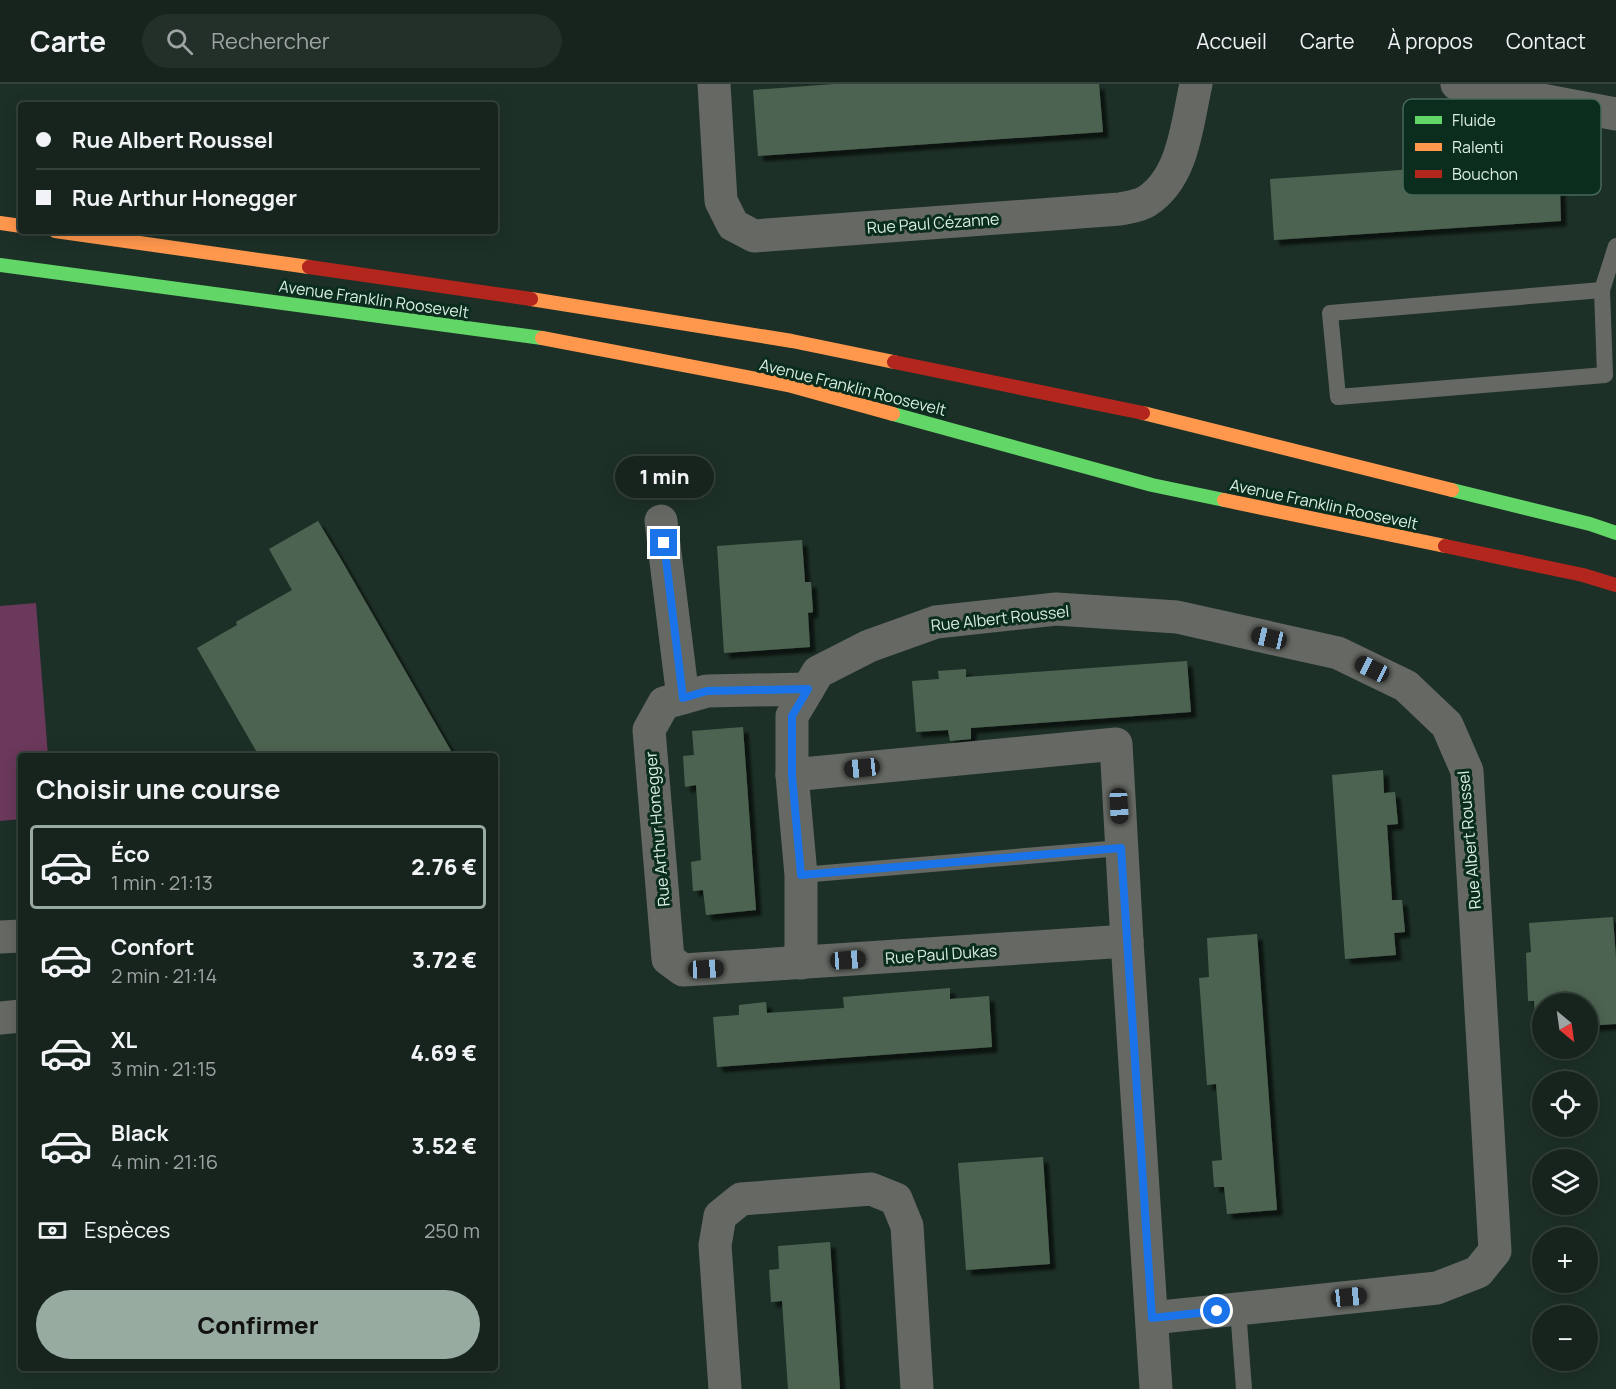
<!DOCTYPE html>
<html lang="fr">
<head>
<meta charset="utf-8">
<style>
  body { margin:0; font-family:Manrope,sans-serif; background:#23302a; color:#f1f3f6; height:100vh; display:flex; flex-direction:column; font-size:22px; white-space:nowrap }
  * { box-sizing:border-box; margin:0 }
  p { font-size:20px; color:#9ea4a4 }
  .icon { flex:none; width:33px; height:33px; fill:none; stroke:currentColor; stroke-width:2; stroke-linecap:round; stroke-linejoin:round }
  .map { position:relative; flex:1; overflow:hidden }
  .drawer { position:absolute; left:18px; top:669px; width:480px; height:618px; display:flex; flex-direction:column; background:#16241d; border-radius:6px; box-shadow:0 3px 15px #0003,0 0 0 2px #35413b }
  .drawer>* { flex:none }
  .banner { position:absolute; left:18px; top:18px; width:480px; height:132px; border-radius:6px; box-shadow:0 3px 15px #0003,0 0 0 2px #35413b; display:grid; align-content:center; height:132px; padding:0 18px; background:#16241d }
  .needle { width:39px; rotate:151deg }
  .buttons { position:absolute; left:1532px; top:909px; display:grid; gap:12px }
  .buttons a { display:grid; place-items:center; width:66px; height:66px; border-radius:50%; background:#16241d; box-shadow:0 3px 15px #0003,0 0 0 2px #35413b; font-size:30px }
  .end { position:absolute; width:27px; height:27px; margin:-14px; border:8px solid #1a73e8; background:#fff; box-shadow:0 0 0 3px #fff }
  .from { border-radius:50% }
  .bubble { position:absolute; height:42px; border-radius:21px; background:#16241d; box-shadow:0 3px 15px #0003,0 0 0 2px #35413b; font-size:20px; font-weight:800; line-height:42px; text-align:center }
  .car { position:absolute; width:18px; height:36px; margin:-18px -9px; border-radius:8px; box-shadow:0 0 4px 2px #0007; background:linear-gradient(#222 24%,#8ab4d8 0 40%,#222 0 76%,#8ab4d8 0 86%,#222 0) }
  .banner b { display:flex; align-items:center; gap:21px; height:57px; font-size:22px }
  .banner b+b { border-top:2px solid #35413b }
  .banner i { width:15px; height:15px; background:#f1f3f6 }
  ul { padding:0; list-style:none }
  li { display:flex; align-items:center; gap:18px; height:84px; margin:0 12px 9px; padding:0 6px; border:3px solid transparent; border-radius:6px }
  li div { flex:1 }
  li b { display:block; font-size:22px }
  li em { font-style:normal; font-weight:800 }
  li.on { border-color:#98aba1 }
  li>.icon { width:54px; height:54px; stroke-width:1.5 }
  h2 { padding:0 18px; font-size:27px; line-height:72px }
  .pay { display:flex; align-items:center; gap:15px; height:66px; padding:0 18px; font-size:22px }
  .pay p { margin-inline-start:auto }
  .primary-button { display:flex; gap:12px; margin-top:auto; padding:12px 18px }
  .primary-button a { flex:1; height:69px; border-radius:36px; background:#98aba1; color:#111; font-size:24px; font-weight:800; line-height:69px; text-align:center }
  header { display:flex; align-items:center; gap:36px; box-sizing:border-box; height:84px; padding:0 30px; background:#16241d; border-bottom:2px solid #35413b }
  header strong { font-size:28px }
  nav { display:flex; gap:33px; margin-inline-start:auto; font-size:21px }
  .search { width:420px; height:54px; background:#23302a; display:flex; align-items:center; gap:15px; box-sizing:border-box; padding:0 21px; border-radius:33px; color:#9ea4a4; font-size:22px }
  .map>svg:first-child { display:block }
</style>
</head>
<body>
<header>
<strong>Carte</strong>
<div class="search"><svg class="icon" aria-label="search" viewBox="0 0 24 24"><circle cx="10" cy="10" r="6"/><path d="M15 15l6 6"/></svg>Rechercher</div>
<nav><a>Accueil</a><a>Carte</a><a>À propos</a><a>Contact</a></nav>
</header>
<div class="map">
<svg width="1616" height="1305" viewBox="0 0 1616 1305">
  <defs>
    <filter id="shadow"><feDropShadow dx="5.5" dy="5.5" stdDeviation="1.5" flood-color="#0009"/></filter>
  </defs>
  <rect width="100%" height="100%" fill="#1d3027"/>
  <path fill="#6b395b" d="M 36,519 L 48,672 L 21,672 L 21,735 L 0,737 L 0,522 Z"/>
  <g fill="#4e6451" filter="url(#shadow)">
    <path d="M 835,0 L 1099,0 L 1103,48 L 758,72 L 753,6 Z"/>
    <path d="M 1559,75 L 1561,137 L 1274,156 L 1270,95 Z"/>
    <path d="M 318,437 L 342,477 L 454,672 L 259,672 L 197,564 L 237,541 L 236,538 L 292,506 L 269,465 Z"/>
    <path d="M 802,456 L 805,498 L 811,498 L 813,528 L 808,529 L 810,563 L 724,569 L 717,462 Z"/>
    <path d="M 1187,577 L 1191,628 L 971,644 L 971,655 L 950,657 L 948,646 L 916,648 L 912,597 L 939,595 L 938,587 L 966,585 L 966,593 Z"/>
    <path d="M 743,643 L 756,826 L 706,831 L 703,806 L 693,807 L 691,778 L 701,776 L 696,701 L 685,703 L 683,672 L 694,671 L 692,647 Z"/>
    <path d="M 1383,686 L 1384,709 L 1395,708 L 1398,740 L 1387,741 L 1392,816 L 1402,816 L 1405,848 L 1394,849 L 1396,871 L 1345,875 L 1332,691 Z"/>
    <path d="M 1613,833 L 1616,874 L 1616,940 L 1587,942 L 1587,920 L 1542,920 L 1542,945 L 1536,946 L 1534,917 L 1528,917 L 1526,869 L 1531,868 L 1529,839 Z"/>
    <path d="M 1257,850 L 1277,1126 L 1227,1130 L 1224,1103 L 1214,1103 L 1212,1077 L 1222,1076 L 1216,1000 L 1207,1001 L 1199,894 L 1209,893 L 1207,854 Z"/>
    <path d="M 950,904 L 950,915 L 989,912 L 992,963 L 717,983 L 713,933 L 739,931 L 739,921 L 766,918 L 767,929 L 844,924 L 843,913 Z"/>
    <path d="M 1043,1073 L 1050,1180 L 966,1186 L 958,1079 Z"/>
    <path d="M 830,1158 L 840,1305 L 788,1305 L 782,1217 L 771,1218 L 769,1186 L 779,1185 L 778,1162 Z"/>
  </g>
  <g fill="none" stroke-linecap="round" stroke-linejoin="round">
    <g stroke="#666963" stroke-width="16">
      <path d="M 1602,206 L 1330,229 L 1338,313 L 1605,291 L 1602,206 L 1616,162"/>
      <path d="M 801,791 L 1121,764"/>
      <path d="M 1238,1225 L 1244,1305"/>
    </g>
    <g stroke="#666963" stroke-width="33">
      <path d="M 714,0 L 721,117 L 733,141 L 754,152 L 1120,125 C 1129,123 1140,122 1147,117 C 1184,93 1187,39 1196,0"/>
      <path d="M 1457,0 L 1616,30"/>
      <path d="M 661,437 L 683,614"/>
      <path d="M 808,605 L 707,607 L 664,619 L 649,646 L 668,875 L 683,886 L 1127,857"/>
      <path d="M 792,691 L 1116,660 L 1127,857 L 1156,1305"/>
      <path d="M 0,853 L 21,852"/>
      <path d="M 801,879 L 801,791 L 792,691 L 792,632 L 818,588 L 869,562 L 936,538 L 1056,525 L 1177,533 L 1338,569 L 1406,602 L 1447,641 L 1467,687 L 1495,1167 L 1478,1188 L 1437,1204 L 1152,1234"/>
      <path d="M 0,934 L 21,932"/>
      <path d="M 725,1305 L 715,1161 L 720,1132 L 741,1115 L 871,1105 L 896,1115 L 907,1142 L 917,1305"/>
    </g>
    <g stroke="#63d668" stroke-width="14">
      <path d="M 0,181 L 542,254"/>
      <path d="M 893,330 L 1152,401 L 1224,416"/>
      <path d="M 1452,406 L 1590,440 L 1616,449"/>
    </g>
    <g stroke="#ff974d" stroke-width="14">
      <path d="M 0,139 L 21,142"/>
      <path d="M 55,147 L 309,183"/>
      <path d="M 531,215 L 792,257 L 894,278"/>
      <path d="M 542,254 L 788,301 L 893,330"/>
      <path d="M 1143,329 L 1452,406"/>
      <path d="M 1224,416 L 1445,462"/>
    </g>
    <g stroke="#b3261e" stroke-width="14">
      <path d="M 309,183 L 531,215"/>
      <path d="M 894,278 L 1143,329"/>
      <path d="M 1445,462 L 1583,491 L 1616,501"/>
    </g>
  </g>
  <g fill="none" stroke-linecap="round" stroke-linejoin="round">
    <path stroke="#1a73e8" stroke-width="8" d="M 664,459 L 683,614 L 707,607 L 808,605 L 792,632 L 792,691 L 801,791 L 1121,764 L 1152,1234 L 1217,1227"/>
  </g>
  <g text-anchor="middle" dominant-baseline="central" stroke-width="6" stroke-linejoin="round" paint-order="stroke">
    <g font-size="16" fill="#daede2" stroke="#0a2d1e">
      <text transform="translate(933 139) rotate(-4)">Rue Paul Cézanne</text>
      <text transform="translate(374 215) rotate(8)">Avenue Franklin Roosevelt</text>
      <text transform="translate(853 303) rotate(14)">Avenue Franklin Roosevelt</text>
      <text transform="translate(1324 420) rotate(12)">Avenue Franklin Roosevelt</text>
      <text transform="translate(1000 534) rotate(-6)">Rue Albert Roussel</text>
      <text transform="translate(657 745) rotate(-95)">Rue Arthur Honegger</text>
      <text transform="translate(1469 756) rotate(-95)">Rue Albert Roussel</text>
      <text transform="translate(941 870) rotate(-4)">Rue Paul Dukas</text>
    </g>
  </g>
  <rect x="1403" y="15" width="198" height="96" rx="9" fill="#0a2d1e" stroke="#486759" stroke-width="1.5"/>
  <rect x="1415" y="32" width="27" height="8" fill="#63d668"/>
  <rect x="1415" y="59" width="27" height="8" fill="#ff974d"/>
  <rect x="1415" y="86" width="27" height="8" fill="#b3261e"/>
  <g font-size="16" fill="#daede2">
    <text x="1452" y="42">Fluide</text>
    <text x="1452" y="69">Ralenti</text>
    <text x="1452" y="96">Bouchon</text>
  </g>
</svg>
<div class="buttons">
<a><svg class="needle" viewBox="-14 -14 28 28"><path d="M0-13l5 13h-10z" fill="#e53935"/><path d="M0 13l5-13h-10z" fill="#9ea4a4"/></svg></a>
<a><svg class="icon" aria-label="locate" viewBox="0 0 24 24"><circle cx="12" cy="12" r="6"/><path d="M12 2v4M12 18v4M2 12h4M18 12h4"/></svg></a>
<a><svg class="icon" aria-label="layers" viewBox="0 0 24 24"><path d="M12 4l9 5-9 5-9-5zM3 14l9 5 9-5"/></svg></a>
<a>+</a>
<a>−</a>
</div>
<i class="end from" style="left:1217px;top:1227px"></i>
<i class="end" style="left:664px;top:459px"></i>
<div class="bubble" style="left:615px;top:372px;width:99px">1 min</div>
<i class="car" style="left:1269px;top:554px;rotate:283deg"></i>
<i class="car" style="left:1372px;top:585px;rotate:296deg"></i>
<i class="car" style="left:862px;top:684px;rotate:264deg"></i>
<i class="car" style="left:1119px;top:722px;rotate:177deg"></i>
<i class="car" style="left:848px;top:876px;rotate:86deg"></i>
<i class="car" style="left:706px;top:885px;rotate:87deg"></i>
<i class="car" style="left:1349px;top:1213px;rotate:84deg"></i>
<div class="banner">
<b><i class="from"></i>Rue Albert Roussel</b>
<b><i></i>Rue Arthur Honegger</b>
</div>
<section class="drawer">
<h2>Choisir une course</h2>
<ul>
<li class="on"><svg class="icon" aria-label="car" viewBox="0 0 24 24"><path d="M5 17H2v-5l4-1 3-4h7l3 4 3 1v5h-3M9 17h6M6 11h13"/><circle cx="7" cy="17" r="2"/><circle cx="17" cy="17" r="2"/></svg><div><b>Éco</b><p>1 min · 21:13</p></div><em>2.76 €</em></li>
<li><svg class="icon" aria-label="car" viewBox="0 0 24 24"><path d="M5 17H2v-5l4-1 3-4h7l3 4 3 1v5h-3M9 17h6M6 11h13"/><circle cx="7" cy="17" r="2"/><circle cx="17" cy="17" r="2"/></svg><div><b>Confort</b><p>2 min · 21:14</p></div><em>3.72 €</em></li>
<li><svg class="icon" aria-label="car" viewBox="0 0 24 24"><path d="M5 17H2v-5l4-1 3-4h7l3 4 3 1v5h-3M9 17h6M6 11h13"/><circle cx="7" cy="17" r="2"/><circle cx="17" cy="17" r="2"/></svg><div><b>XL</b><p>3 min · 21:15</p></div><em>4.69 €</em></li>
<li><svg class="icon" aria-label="car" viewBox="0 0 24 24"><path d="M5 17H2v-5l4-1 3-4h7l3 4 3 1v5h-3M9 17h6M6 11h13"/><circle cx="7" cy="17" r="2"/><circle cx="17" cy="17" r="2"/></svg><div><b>Black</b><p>4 min · 21:16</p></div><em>3.52 €</em></li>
</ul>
<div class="pay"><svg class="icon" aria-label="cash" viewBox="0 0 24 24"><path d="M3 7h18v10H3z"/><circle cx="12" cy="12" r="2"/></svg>Espèces<p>250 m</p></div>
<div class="primary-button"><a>Confirmer</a></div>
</section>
</div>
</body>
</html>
